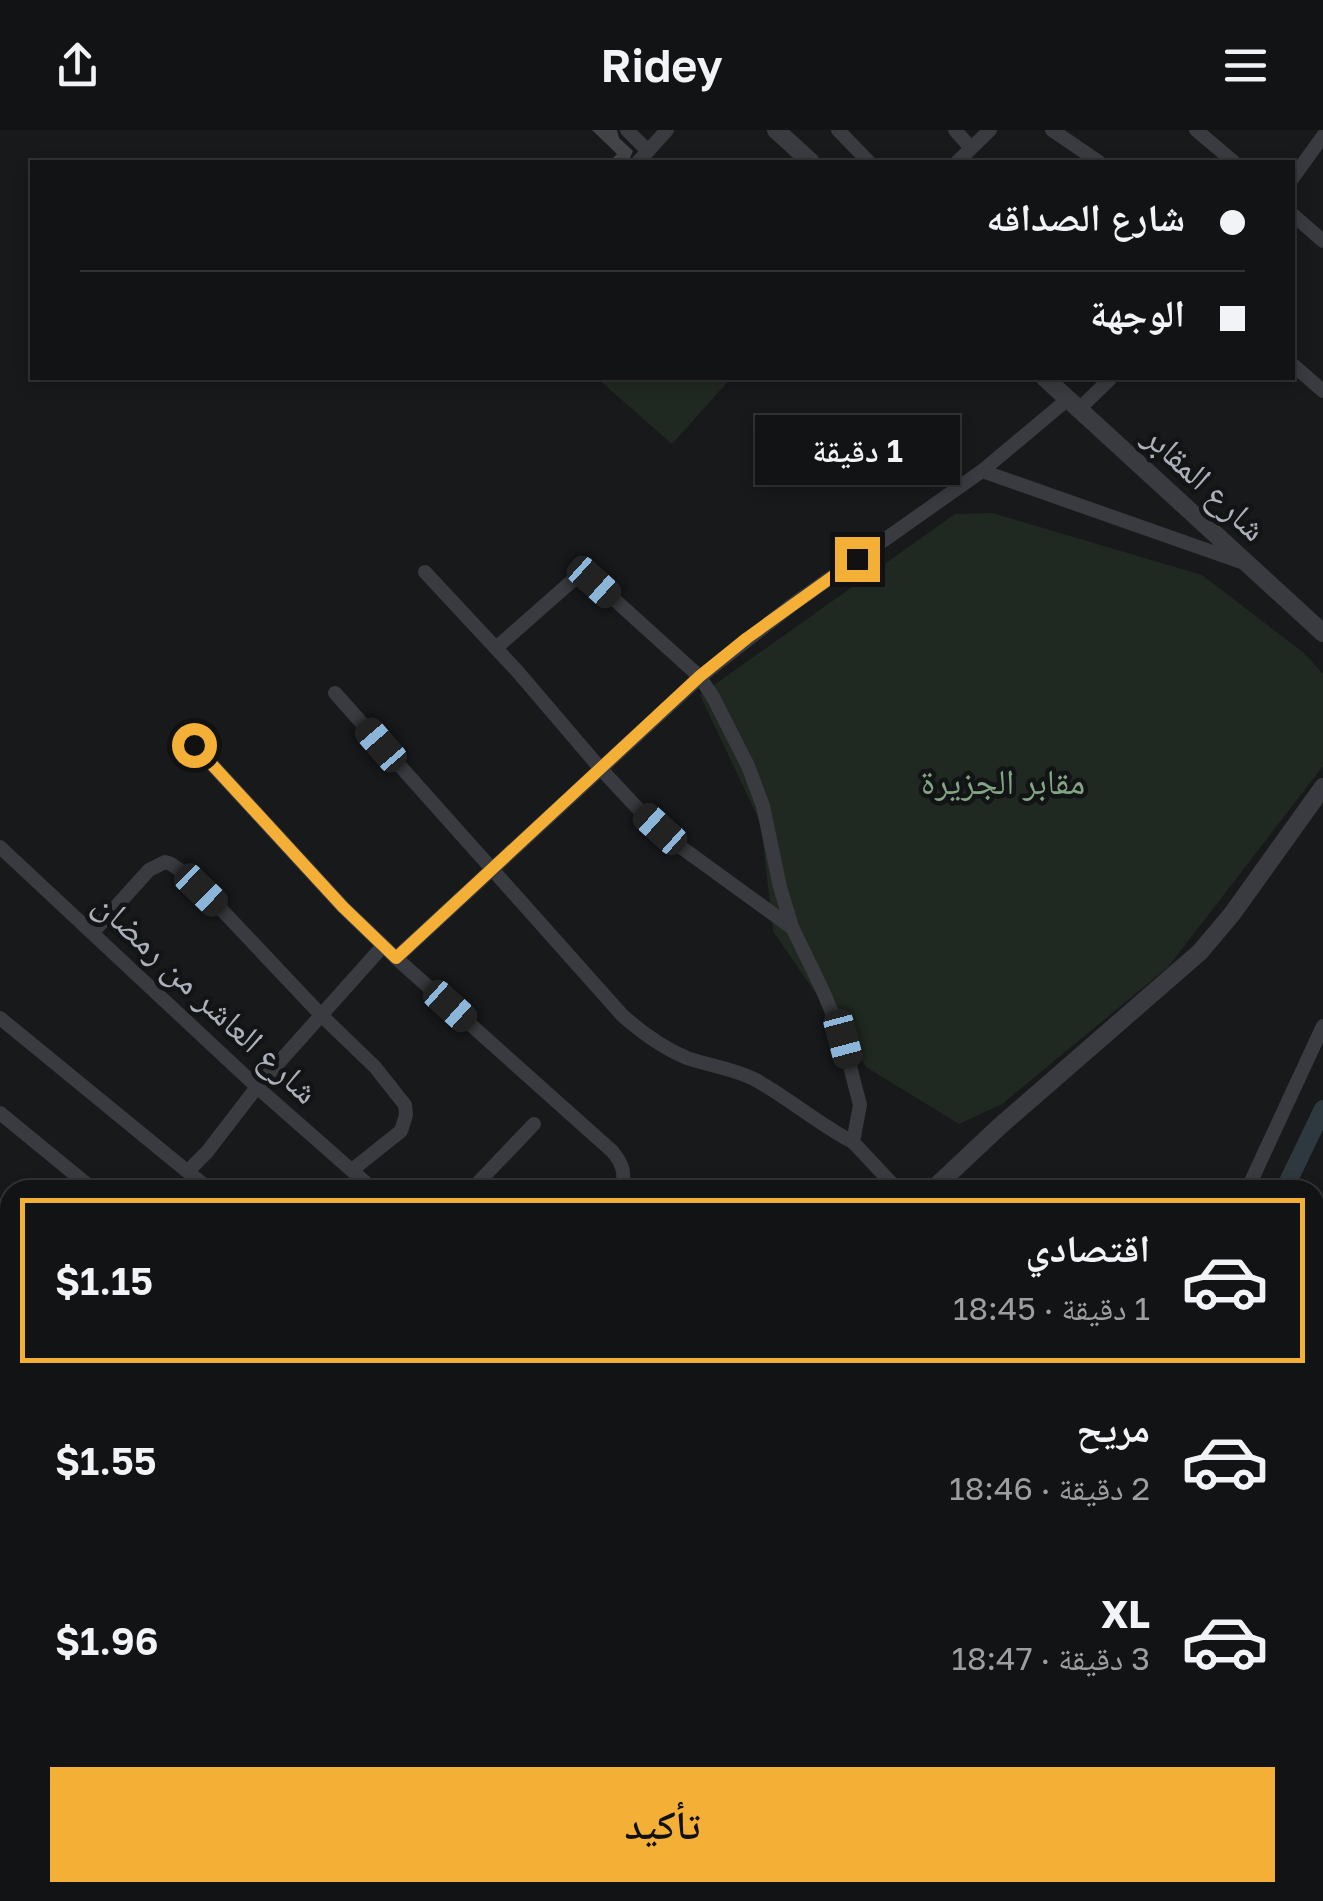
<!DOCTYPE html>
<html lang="ar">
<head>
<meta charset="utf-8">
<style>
  body { margin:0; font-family:"Golos Text","Noto Naskh Arabic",sans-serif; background:#1f2022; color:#f1f3f6; direction:rtl; height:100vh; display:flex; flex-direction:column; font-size:38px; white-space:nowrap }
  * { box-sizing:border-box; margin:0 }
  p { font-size:32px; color:#9c9ea0 }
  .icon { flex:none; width:55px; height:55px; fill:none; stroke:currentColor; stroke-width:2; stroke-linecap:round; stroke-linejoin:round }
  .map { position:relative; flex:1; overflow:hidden; direction:ltr }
  .side { position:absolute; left:0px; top:1050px; width:1325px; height:722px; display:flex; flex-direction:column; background:#121314; border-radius:30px 30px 0 0; box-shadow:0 5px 15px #0003,0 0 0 2px #313234; direction:rtl }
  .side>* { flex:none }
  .hud { position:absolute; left:30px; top:30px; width:1265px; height:220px; border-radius:0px; box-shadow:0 5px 15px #0003,0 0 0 2px #313234; direction:rtl; display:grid; align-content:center; height:220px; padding:0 50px; background:#121314 }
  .end { position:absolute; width:45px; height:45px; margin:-22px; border:12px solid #f4af37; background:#111; box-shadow:0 0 0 5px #111 }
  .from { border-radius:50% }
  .bubble { position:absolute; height:70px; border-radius:0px; background:#121314; box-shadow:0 5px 15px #0003,0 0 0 2px #313234; font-size:32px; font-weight:600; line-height:70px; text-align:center; direction:rtl }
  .car { position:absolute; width:30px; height:60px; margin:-30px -15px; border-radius:12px; box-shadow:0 0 8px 2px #0007; background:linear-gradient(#222 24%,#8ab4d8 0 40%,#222 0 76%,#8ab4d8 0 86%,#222 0) }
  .hud b { display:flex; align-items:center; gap:35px; height:95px; font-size:38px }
  .hud b+b { border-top:2px solid #313234 }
  .hud i { width:25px; height:25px; background:#f1f3f6 }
  ul { padding:18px 0 0; list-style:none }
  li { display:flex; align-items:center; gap:30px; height:165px; margin:0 20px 15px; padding:0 30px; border:5px solid transparent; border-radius:0px }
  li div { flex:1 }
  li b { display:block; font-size:38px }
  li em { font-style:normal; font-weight:600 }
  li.selected { border-color:#f4af37 }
  li>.icon { width:90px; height:90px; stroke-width:1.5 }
  .primary-button { display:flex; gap:20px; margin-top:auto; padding:20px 50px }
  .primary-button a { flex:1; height:115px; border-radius:0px; background:#f4af37; color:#111; font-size:40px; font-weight:600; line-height:115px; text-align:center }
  header { display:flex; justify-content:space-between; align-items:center; height:130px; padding:0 50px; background:#121314; font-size:45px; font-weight:600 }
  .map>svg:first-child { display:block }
</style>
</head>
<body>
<header><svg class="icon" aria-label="menu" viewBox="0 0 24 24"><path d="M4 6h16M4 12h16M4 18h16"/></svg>Ridey<svg class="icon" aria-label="share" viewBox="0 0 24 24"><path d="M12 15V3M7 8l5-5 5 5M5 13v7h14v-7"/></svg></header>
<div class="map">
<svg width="1323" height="1771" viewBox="0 0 1323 1771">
  <rect width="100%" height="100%" fill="#18191b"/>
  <g fill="#202921">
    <path d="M 597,248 L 731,248 L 672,314 Z"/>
    <path d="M 992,383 L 1202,445 L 1304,523 L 1323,544 L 1323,636 L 1168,837 L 1002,974 L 959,994 L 866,937 L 773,801 L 761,694 L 700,565 L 955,384 Z"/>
  </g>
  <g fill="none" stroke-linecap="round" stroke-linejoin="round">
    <path stroke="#2e383f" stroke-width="18" d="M 1284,1060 L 1323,979"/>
    <path stroke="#2e383f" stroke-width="30" d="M 831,1771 L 838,1762"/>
  </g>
  <path fill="#424448" d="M 592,0 L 617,0 L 619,8 L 633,21 L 628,32 L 609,32 L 617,24 Z"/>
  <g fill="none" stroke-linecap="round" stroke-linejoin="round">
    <g stroke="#393b40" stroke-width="14">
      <path d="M 627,0 L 648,21"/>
      <path d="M 838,0 L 869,32"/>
      <path d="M 955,0 L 971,18"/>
      <path d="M 1052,0 L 1099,32"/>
      <path d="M 1196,0 L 1234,32"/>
      <path d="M 638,32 L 667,0"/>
      <path d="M 957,32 L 990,0"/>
      <path d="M 1292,49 L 1323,6"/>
      <path d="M 1292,84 L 1323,111"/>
      <path d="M 1292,234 L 1323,261"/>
      <path d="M 1079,279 L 1111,248"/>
      <path d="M 982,341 L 1241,432"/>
      <path d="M 425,442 L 518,542 L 600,638 L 642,683 L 678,715 L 791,797"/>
      <path d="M 496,518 L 572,451 L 584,447 L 594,451 L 700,547 L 713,567 L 748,636 L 763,676 L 780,757 L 792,797 L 823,861 L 843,909 L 860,975 L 853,1012 L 898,1060"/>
      <path d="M 335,563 L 622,885 C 641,902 663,918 687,928 C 710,936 731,938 754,949 C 789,968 818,994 853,1012"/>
      <path d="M 194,615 L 343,777 L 396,828 L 612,1021 C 623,1034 626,1044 621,1060"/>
      <path d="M 0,717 L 257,957 L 374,1060"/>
      <path d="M 93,802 L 149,740 L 165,732 L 171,734 L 181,741 L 221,779 L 322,886 L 375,937 L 405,975 L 406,985 L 401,1001 L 352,1040"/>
      <path d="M 396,828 L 700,547 L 792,475 L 982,341 L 1068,269"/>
      <path d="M 0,888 L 210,1060"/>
      <path d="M 0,983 L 94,1060"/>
      <path d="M 188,1041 L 207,1022 L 257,957 L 383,816"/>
      <path d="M 471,1060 L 534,994"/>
      <path d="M 1247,1060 L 1323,896"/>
      <path d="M 0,1177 L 10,1188"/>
      <path d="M 0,1274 L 10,1266"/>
      <path d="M 2,1325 L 10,1333"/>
      <path d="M 0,1466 L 10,1475"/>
      <path d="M 1315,1550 L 1323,1553"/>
      <path d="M 0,1584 L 10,1595"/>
      <path d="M 180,1771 L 187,1762"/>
      <path d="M 778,1771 L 786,1762"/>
    </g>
    <g stroke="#393b40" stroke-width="18">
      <path d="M 776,0 L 811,32"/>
      <path d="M 1045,248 L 1323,503"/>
      <path d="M 932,1060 L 1000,996 L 1200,822 L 1232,784 L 1323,657"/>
    </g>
    <g stroke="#5d6068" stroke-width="22">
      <path d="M 1315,1361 L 1323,1345"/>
      <path d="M 1315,1410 L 1323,1394"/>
      <path d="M 1032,1771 L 1037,1762"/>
      <path d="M 1072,1771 L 1080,1762"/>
      <path d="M 1129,1771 L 1134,1762"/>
    </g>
    <g stroke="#4c4f55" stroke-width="5" stroke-dasharray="12 10" stroke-linecap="butt">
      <path d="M 1315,1102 L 1323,1086"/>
      <path d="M 1315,1148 L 1323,1131"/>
      <path d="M 913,1771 L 921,1762"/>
      <path d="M 937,1771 L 943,1762"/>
      <path d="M 995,1771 L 1000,1762"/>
    </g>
  </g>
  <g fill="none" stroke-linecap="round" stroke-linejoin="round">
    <path stroke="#f4af37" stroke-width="12" d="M 194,615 L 343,777 L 396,828 L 700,546 L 747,508 L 857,429"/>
  </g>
  <g text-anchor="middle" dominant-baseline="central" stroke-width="9" stroke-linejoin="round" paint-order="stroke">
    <g font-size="35" fill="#abb0ba" stroke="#131416">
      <text transform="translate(1206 352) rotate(43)">شارع المقابر</text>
      <text transform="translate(207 867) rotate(43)">شارع العاشر من رمضان</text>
    </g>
    <g font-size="35" fill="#82a583" stroke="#131416">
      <text x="1003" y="651">مقابر الجزيرة</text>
    </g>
  </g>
</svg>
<i class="end from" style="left:194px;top:615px"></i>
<i class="end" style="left:857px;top:429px"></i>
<div class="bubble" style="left:755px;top:285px;width:205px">1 دقيقة</div>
<i class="car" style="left:594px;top:452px;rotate:132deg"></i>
<i class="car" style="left:381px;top:615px;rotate:319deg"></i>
<i class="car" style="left:660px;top:699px;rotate:312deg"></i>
<i class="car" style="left:201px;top:760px;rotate:134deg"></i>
<i class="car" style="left:450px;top:876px;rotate:132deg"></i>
<i class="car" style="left:843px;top:909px;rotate:165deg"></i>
<div class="hud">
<b><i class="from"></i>شارع الصداقه</b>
<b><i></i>الوجهة</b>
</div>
<section class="side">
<ul>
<li class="selected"><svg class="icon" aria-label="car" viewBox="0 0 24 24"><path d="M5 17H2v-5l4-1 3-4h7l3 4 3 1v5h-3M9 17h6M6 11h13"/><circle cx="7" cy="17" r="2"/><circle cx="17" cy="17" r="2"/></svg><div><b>اقتصادي</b><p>1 دقيقة · 18:45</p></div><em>$1.15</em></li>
<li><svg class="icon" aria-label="car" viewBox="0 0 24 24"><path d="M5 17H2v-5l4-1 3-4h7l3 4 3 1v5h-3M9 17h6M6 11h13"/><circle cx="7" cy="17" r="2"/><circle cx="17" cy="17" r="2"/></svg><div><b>مريح</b><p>2 دقيقة · 18:46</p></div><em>$1.55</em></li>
<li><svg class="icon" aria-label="car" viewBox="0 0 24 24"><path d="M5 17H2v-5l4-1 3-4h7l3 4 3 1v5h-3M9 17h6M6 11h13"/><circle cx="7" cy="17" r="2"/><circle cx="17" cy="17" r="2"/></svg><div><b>XL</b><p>3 دقيقة · 18:47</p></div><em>$1.96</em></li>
</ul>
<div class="primary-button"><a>تأكيد</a></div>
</section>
</div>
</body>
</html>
